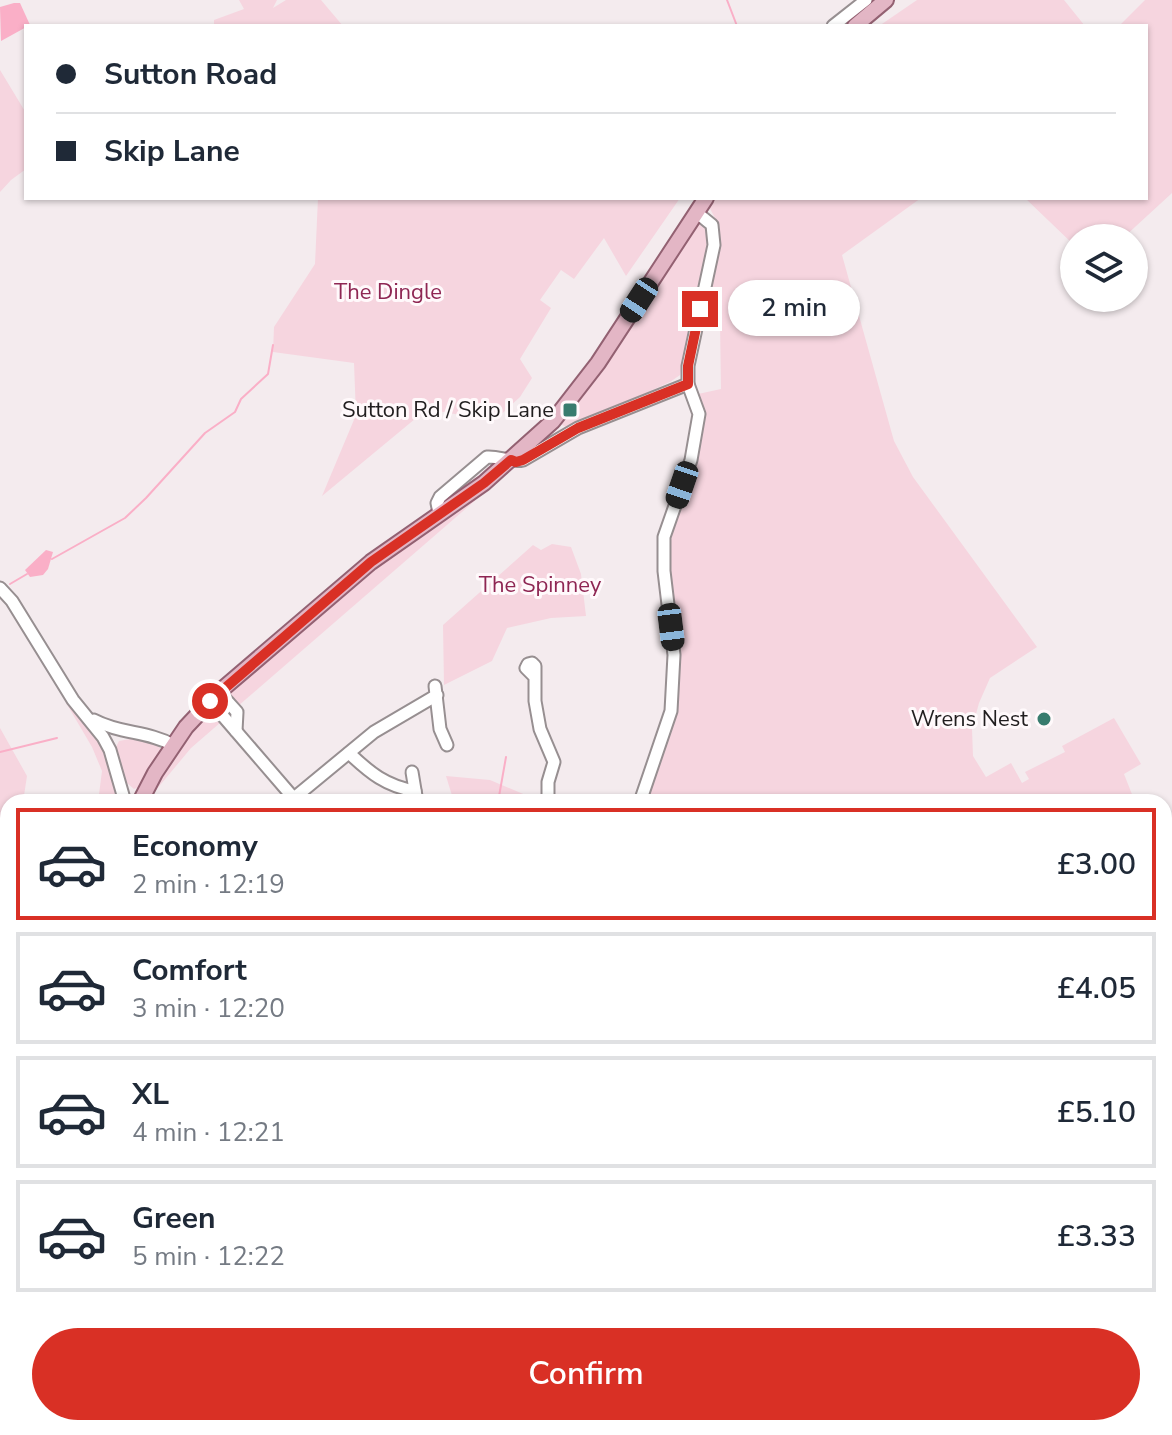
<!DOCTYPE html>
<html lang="en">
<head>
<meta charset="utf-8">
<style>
  body { margin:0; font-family:"Nunito Sans",sans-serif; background:#f2f2f3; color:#1f2937; height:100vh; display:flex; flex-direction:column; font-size:30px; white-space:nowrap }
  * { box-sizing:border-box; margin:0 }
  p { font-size:26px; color:#747a83 }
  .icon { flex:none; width:44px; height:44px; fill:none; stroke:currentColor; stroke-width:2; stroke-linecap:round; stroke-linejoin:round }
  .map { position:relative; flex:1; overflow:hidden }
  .side { position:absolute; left:0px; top:794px; width:1172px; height:642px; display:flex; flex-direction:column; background:#fff; border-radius:24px 24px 0 0; box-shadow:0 2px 6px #0004 }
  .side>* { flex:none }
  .banner { position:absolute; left:24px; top:24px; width:1124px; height:176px; border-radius:0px; box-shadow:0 2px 6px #0004; display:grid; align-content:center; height:176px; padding:0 32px; background:#fff }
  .buttons { position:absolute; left:1060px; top:224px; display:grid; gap:16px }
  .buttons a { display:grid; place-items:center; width:88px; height:88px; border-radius:50%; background:#fff; box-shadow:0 2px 6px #0004; font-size:40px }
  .end { position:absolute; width:36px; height:36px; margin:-18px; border:10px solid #d93025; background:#fff; box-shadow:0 0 0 4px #fff }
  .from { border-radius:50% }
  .bubble { position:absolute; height:56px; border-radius:28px; background:#fff; box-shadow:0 2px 6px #0004; font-size:26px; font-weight:600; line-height:56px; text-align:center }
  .car { position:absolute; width:24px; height:48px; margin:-24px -12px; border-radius:10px; box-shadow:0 0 6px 2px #0007; background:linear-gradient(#222 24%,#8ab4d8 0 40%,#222 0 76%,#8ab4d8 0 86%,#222 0) }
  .banner b { display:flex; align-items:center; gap:28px; height:76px; font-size:30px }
  .banner b+b { border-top:2px solid #e0e1e3 }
  .banner i { width:20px; height:20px; background:#1f2937 }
  ul { padding:14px 0 0; list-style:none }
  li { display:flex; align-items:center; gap:24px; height:112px; margin:0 16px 12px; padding:0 16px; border:4px solid #e0e1e3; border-radius:0px }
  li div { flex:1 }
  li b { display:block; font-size:30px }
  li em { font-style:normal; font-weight:600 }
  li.on { border-color:#d93025 }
  li>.icon { width:72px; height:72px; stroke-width:1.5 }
  .button { display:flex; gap:16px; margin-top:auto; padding:16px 32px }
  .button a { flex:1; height:92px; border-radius:48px; background:#d93025; color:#fff; font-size:32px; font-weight:600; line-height:92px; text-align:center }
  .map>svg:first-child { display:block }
</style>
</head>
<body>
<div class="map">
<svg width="1172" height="1435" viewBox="0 0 1172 1435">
  <rect width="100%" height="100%" fill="#f4ebee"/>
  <g fill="#f6d5df">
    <path d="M 239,0 L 277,0 L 273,8 L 286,0 L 321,0 L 343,26 L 214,26 L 214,20 L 244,9 Z"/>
    <path d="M 917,0 L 1064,0 L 1085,26 L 879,26 Z"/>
    <path d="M 1145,0 L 1172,0 L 1172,193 L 1123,238 L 1074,238 L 1074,245 L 1025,198 L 1146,198 L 1146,26 L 1119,26 Z"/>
    <path d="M 0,70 L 26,113 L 26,169 L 11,180 L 0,192 Z"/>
    <path d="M 318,198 L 680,198 L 626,276 L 604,238 L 574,279 L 561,270 L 540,300 L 551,308 L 520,359 L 532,378 L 520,397 L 494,421 L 427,409 L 322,496 L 356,415 L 354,363 L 273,352 L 274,327 L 315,264 Z"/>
    <path d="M 716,198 L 921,198 L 842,255 L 894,441 L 913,477 L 1037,647 L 990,678 L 979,703 L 972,729 L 973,756 L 986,777 L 1011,763 L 1022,783 L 1029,779 L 1025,772 L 1065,752 L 1062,746 L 1114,718 L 1141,764 L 1124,774 L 1135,802 L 647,802 L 651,779 L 677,707 L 677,646 L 669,552 L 672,530 L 698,459 L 704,412 L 698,394 L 721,389 L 720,322 L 702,321 L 720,242 L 720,227 L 709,207 Z"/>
    <path d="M 696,223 C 708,223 709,229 710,239 L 680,375 L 670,382 L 569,428 L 562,425 L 561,422 Z"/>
    <path d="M 485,492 L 238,706 L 226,691 L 406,540 Z"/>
    <path d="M 552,544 L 571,547 L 581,574 L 586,616 L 551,618 L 507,628 L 492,661 L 444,685 L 443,625 L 533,545 L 541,550 Z"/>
    <path d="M 65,701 C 94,729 116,760 117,802 L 98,802 L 102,771 L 92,747 Z"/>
    <path d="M 212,711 L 221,722 L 191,748 L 146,802 L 164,768 L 205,712 Z"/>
    <path d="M 0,728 L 27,776 L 23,802 L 8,802 L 8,908 L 0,957 Z"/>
    <path d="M 130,739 L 151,739 L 161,749 L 139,787 L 134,789 L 127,783 L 115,749 L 119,741 Z"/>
    <path d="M 446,776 L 490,780 L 542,802 L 454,802 Z"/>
    <path d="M 1164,879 L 1172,900 L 1172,1144 L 1164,1147 Z"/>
  </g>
  <g fill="#faafc7">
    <path d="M 14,3 L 20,3 L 30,25 L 1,41 L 0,7 Z"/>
    <path d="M 46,550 L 53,552 L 48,569 L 43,575 L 30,577 L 25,570 Z"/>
  </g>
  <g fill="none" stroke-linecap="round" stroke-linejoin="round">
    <g stroke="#faafc7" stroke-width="2">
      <path d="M 727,0 L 737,26"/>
      <path d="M 52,559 L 125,518 L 146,498 L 205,433 L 235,412 L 241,399 L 268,374 L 273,345"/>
      <path d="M 10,584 L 27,574"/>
      <path d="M 0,752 L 57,738"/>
      <path d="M 564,798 L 589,802"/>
      <path d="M 498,802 L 506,757"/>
      <path d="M 500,802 L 517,802"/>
      <path d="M 520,802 L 536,800"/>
    </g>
    <defs>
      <g id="minor">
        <path d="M 833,26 L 866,0"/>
        <path d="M 439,513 L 437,503 L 440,497 L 487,457 C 499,456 512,463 523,460 L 578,428 L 688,384"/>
        <path d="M 0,588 L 12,601 L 73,700 L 103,737 L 110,750 L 125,802"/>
        <path d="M 534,676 L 526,668 L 528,664 L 532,663 L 535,666 L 535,701 L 540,729 L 554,762 L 548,782 L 548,802"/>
        <path d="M 435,686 L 440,729 L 447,745"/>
        <path d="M 219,692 L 237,712 L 236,731"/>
        <path d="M 210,701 L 297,802"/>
        <path d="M 94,720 C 120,734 148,731 173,745"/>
        <path d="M 349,753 C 370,773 386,786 415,791"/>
        <path d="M 412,772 L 416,796"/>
        <path d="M 294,798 L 374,732 L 437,695"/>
        <path d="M 640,802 L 671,711 L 674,655 L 664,571 L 664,537 L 691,460 L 699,414 L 688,384 L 688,366 L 714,245 L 712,225 L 696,212"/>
        <path d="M 1164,1151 L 1172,1148"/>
        <path d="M 1164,1414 L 1172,1418"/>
        <path d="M 54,1428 L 62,1435"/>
        <path d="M 390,1428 L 393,1435"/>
        <path d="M 577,1428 L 589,1435"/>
        <path d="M 680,1428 L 684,1435"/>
        <path d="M 316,1435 L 324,1428"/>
        <path d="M 564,1435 L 568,1428"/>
      </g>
      <g id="major">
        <path d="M 855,26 L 886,0"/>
        <path d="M 140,802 L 155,773 L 186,727 L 219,692 L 371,562 L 484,483 L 553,421 L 598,363 L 706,198"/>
        <path d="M 39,1435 L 44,1428"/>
      </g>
    </defs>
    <use href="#minor" stroke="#978f91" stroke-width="15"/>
    <use href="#major" stroke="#936172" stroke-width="18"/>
    <use href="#minor" stroke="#fff" stroke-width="11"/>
    <use href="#major" stroke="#e3b6c5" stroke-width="14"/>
  </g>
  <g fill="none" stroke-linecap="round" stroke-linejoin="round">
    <path stroke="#d93025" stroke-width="10" d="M 210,701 L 371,562 L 484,483 L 511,460 L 516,462 L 523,460 L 578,428 L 688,384 L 688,366 L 700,309"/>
  </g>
  <g fill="#387c6e" stroke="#fff9fb" stroke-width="3">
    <rect x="562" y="402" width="16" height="16" rx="4"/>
    <circle cx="1044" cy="719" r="8"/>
  </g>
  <g text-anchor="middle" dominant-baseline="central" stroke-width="6" stroke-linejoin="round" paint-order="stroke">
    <g font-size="22" fill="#8e2653" stroke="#fff9fb">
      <text x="388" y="292">The Dingle</text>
      <text x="540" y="585">The Spinney</text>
    </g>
    <g font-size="22" fill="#211e1f" stroke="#fff9fb" text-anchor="end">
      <text x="554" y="410">Sutton Rd / Skip Lane</text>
      <text x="1028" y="719">Wrens Nest</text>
    </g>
  </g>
</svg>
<div class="buttons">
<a><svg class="icon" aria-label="layers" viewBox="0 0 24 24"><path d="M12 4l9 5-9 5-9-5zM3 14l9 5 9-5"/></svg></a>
</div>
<i class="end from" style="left:210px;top:701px"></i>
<i class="end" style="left:700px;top:309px"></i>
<div class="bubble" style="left:728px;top:280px;width:132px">2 min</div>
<i class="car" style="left:639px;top:300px;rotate:213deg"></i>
<i class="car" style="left:682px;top:485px;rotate:199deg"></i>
<i class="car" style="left:671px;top:627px;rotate:173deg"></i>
<div class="banner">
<b><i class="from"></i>Sutton Road</b>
<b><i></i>Skip Lane</b>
</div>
<section class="side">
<ul>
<li class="on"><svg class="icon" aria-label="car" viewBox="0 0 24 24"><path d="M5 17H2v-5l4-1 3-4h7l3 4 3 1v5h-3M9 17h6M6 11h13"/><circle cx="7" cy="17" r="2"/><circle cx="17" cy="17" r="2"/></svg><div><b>Economy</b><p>2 min · 12:19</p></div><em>£3.00</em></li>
<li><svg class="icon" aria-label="car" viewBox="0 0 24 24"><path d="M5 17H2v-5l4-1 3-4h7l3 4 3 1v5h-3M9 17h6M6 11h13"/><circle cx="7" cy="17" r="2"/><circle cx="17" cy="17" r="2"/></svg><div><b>Comfort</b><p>3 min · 12:20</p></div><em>£4.05</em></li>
<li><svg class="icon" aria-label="car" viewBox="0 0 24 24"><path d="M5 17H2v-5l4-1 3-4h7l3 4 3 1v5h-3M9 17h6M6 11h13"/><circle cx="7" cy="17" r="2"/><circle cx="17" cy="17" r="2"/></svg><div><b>XL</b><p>4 min · 12:21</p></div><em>£5.10</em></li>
<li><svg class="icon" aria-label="car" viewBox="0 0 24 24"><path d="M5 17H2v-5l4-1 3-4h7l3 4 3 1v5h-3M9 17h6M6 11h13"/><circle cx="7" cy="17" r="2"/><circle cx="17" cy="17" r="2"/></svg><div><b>Green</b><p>5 min · 12:22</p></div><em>£3.33</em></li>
</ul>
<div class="button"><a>Confirm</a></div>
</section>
</div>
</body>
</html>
